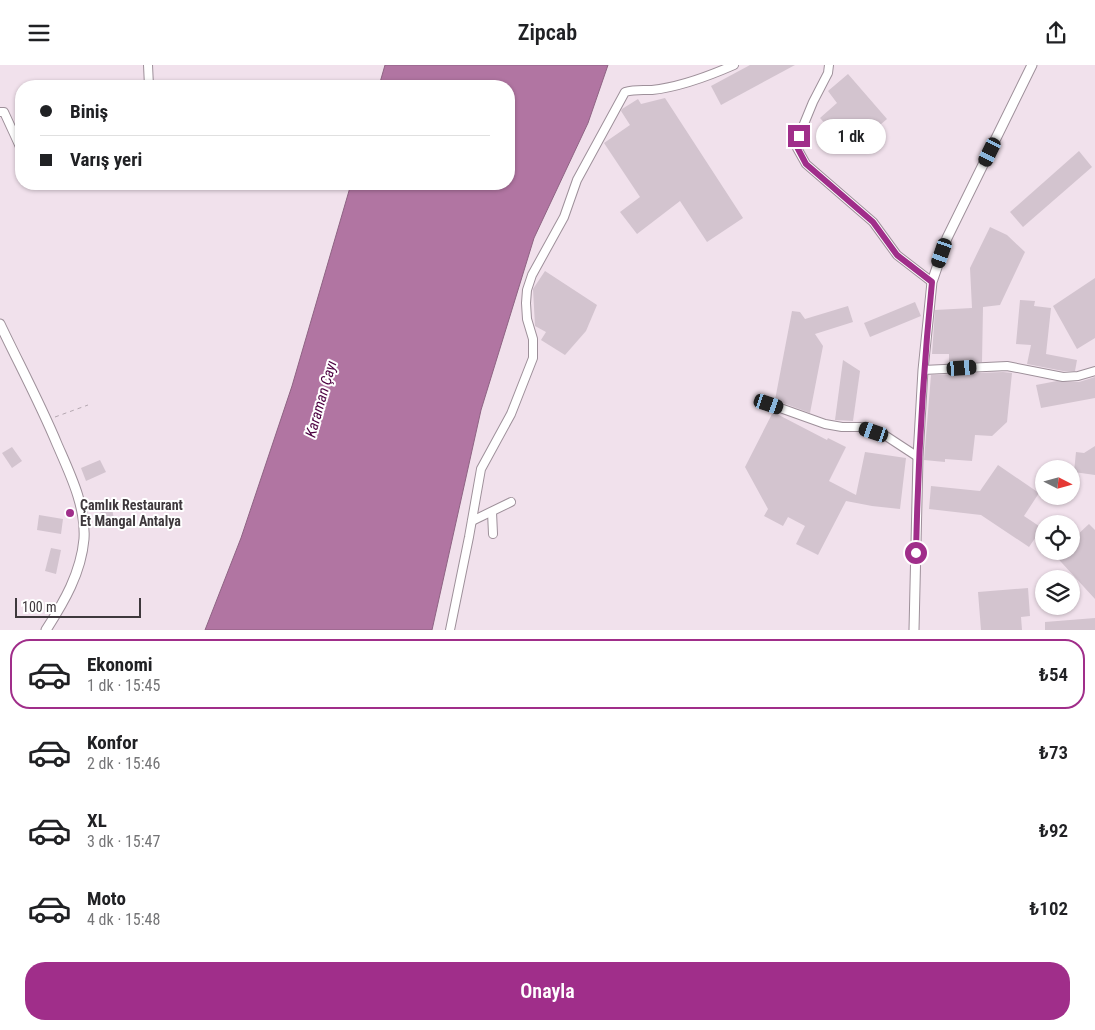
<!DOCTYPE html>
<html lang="tr">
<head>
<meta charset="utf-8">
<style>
  body { margin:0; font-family:"Roboto Condensed",sans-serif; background:#f2f2f2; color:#202124; height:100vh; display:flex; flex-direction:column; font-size:19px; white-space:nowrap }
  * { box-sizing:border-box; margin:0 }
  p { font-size:16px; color:#757577 }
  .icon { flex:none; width:28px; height:28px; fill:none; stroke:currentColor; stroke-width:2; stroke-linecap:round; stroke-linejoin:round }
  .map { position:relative; height:565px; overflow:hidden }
  .side { display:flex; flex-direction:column; background:#fff; flex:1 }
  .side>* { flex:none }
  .guide { position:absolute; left:15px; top:15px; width:500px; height:110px; border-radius:20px; box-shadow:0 1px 4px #0004; display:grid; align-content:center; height:110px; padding:0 25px; background:#fff }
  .needle { width:32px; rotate:96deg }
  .controls { position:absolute; left:1035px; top:395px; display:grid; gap:10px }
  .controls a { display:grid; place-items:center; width:45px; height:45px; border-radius:50%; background:#fff; box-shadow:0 1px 4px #0004; font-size:25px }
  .scale { position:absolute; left:15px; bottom:12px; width:126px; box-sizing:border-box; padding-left:5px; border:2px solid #3e383c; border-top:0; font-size:14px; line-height:18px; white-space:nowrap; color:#3e383c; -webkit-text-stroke:4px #fff; paint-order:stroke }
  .end { position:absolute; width:22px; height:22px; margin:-11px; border:6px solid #a02e8a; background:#fff; box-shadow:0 0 0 2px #fff }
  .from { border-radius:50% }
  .bubble { position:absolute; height:35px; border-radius:18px; background:#fff; box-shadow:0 1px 4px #0004; font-size:16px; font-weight:600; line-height:35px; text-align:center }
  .car { position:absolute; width:15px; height:30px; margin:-15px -8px; border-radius:6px; box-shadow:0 0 4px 1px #0007; background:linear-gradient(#222 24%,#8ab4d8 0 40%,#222 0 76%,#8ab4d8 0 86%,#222 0) }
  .guide b { display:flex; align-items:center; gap:18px; height:48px; font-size:19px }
  .guide b+b { border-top:1px solid #e0e0e0 }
  .guide i { width:12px; height:12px; background:#202124 }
  ul { padding:9px 0 0; list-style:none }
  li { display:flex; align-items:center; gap:15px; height:70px; margin:0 10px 8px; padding:0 15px; border:2px solid transparent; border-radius:20px }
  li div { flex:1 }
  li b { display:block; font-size:19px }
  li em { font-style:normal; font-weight:600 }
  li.selected { border-color:#a02e8a }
  li>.icon { width:45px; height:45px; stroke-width:1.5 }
  .cta { display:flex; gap:10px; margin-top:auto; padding:10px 25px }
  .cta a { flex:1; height:58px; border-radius:20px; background:#a02e8a; color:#fff; font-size:20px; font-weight:600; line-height:58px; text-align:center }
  header { display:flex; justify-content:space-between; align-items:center; height:65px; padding:0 25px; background:#fff; font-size:22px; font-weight:600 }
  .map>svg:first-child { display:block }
</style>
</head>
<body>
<header><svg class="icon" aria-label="menu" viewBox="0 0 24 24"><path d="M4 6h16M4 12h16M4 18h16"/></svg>Zipcab<svg class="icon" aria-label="share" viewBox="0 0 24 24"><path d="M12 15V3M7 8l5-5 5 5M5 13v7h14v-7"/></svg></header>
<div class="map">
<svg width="1095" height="565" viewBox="0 0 1095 565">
  <rect width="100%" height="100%" fill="#f1e1ec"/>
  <path fill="#b175a2" stroke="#8e6383" d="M 385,0 L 608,0 L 588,58 L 534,173 L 481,345 L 432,565 L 205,565 L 241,473 L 292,321 L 351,119 L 509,119 L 509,21 L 379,21 Z"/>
  <g fill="#d3c4cf">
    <path d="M 750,0 L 795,0 L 721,40 L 711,21 Z"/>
    <path d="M 848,9 L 887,54 L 849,86 L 820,53 L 837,38 L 828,26 Z"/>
    <path d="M 665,33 L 743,153 L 707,177 L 680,136 L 637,169 L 620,147 L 640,132 L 604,78 L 630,60 L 621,46 L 622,44 L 638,34 L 641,39 Z"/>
    <path d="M 1079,86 L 1092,102 L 1023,162 L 1010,147 Z"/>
    <path d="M 990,162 L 1007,170 L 1025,187 L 1000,240 L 983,242 L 982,297 L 949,298 L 949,289 L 932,289 L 935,245 L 972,243 L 970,203 Z"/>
    <path d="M 545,206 L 597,240 L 586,266 L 565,290 L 541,275 L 546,267 L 535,261 L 533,224 Z"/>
    <path d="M 1095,213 L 1095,273 L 1077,284 L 1053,241 Z"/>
    <path d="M 1020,235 L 1035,236 L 1034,241 L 1051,243 L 1046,289 L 1077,295 L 1075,306 L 1063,306 L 1027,299 L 1031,280 L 1016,279 Z"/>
    <path d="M 915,237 L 921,251 L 870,272 L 864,258 Z"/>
    <path d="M 848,241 L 853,257 L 815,269 L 823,281 L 810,348 L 775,335 L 792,246 L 800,247 L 805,254 Z"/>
    <path d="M 843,295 L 860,306 L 853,356 L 835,355 Z"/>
    <path d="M 1003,307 L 1012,308 L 1007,357 L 992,371 L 975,370 L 972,396 L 945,394 L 945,397 L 924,395 L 931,310 Z"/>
    <path d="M 1095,312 L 1095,333 L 1041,343 L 1036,320 L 1057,316 L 1079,317 Z"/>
    <path d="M 773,347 L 827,375 L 828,373 L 846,382 L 829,416 L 856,430 L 865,387 L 906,393 L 900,444 L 872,441 L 846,436 L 818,490 L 796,479 L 805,461 L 788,452 L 783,461 L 764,451 L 768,444 L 745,402 Z"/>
    <path d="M 1095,381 L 1095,410 L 1074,407 L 1076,387 L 1084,388 Z"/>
    <path d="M 12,382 L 22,396 L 12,403 L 2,388 Z"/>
    <path d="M 100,395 L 106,407 L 86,416 L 81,403 Z"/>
    <path d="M 998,400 L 1039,428 L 1024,451 L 1042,463 L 1029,482 L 981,450 L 929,444 L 931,421 L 980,426 Z"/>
    <path d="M 112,443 L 114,455 L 102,457 L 100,445 Z"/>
    <path d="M 39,450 L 63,454 L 61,469 L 37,465 Z"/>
    <path d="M 1089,459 L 1095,465 L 1095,534 L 1051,486 L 1071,486 L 1071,466 L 1076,471 Z"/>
    <path d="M 51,483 L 61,485 L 56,509 L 45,506 Z"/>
    <path d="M 1028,523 L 1030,551 L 1021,552 L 1022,565 L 981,565 L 978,527 Z"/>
    <path d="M 1095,553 L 1095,565 L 1045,565 L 1045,557 Z"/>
  </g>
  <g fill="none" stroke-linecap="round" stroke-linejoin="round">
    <defs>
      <g id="minor">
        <path d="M 148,0 L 149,21"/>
        <path d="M 829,0 L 828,8 L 813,37 L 799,71 L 797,83 L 806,99 L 873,157 L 897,190 L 932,217"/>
        <path d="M 0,47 L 4,47 L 21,84"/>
        <path d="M 923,305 L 1007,301 L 1063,312 L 1078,311 L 1095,306"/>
        <path d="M 769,339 L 825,359 L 842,362 L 861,362 L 886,371 L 918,392"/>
        <path d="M 492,447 L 493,469"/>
        <path d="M 472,456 L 511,437"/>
        <path d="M 450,565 L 469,472 L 481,404 L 511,349 L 533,293 L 533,274 L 527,254 L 526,238 L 527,225 L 532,210 L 564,152 L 577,115 L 625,27 C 635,24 642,25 652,25 C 680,22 709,11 734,0"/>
      </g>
      <g id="tertiary">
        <path d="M 0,259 C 19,299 40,338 57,379 C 70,409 86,441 84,474 C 81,508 64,537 46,565"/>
        <path d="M 914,565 L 918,392 L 923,305 L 932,217 L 947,173 L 1032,0"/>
      </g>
    </defs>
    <use href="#minor" stroke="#9e909a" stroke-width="10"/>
    <use href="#tertiary" stroke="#9e909a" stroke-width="11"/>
    <path stroke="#b5a8b1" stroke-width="1" stroke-dasharray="4 4" stroke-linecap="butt" d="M 55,352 L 88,340"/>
    <use href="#minor" stroke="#fff" stroke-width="8"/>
    <use href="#tertiary" stroke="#fff" stroke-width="9"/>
  </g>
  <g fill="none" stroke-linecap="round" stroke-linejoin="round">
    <path stroke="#a02e8a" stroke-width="6" d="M 799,71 L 797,82 L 806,99 L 873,157 L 897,190 L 932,217 C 923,307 918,397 916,488"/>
  </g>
  <circle fill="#a02e8a" stroke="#fff" stroke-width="2" cx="70" cy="448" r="5"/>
  <g text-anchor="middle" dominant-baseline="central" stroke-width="4" stroke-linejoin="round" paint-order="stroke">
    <g font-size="14" font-weight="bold" fill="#3e383c" stroke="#fff" text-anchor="start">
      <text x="80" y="440">Çamlık Restaurant<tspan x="80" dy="16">Et Mangal Antalya</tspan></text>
    </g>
    <g font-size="15" font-style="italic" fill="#4d0141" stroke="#fff">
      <text transform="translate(321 334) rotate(-74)">Karaman Çayı</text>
    </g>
  </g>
</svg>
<div class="controls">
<a><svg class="needle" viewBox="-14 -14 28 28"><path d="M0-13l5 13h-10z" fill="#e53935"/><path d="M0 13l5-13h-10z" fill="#757577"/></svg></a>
<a><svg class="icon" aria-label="locate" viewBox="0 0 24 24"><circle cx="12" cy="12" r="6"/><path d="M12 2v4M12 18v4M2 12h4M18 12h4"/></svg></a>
<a><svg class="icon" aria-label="layers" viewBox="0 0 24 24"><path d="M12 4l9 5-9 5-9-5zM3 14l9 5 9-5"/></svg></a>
</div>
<div class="scale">100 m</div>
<i class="end from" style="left:916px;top:488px"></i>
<i class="end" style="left:799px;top:71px"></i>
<div class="bubble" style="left:816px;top:54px;width:70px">1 dk</div>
<i class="car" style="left:990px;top:87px;rotate:206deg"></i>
<i class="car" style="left:942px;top:188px;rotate:199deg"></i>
<i class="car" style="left:962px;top:303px;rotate:86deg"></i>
<i class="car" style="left:769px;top:339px;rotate:109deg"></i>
<i class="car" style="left:874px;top:367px;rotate:289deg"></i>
<div class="guide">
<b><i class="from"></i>Biniş</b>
<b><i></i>Varış yeri</b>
</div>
</div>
<section class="side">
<ul>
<li class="selected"><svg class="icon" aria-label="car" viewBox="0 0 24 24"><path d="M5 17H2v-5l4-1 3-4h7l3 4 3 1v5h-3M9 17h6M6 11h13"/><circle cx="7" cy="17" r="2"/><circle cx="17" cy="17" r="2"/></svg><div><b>Ekonomi</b><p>1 dk · 15:45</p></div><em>₺54</em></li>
<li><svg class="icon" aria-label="car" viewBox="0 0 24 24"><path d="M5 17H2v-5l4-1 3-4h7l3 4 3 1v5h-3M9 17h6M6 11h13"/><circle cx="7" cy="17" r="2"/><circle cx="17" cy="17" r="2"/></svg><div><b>Konfor</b><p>2 dk · 15:46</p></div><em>₺73</em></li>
<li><svg class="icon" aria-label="car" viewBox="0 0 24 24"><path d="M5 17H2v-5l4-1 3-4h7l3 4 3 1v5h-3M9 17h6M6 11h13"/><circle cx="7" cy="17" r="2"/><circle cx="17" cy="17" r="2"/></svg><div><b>XL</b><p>3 dk · 15:47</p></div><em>₺92</em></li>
<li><svg class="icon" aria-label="car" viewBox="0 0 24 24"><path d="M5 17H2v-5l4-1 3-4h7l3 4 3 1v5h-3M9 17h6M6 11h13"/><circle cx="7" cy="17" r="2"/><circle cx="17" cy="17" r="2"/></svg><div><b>Moto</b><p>4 dk · 15:48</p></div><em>₺102</em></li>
</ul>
<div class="cta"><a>Onayla</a></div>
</section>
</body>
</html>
